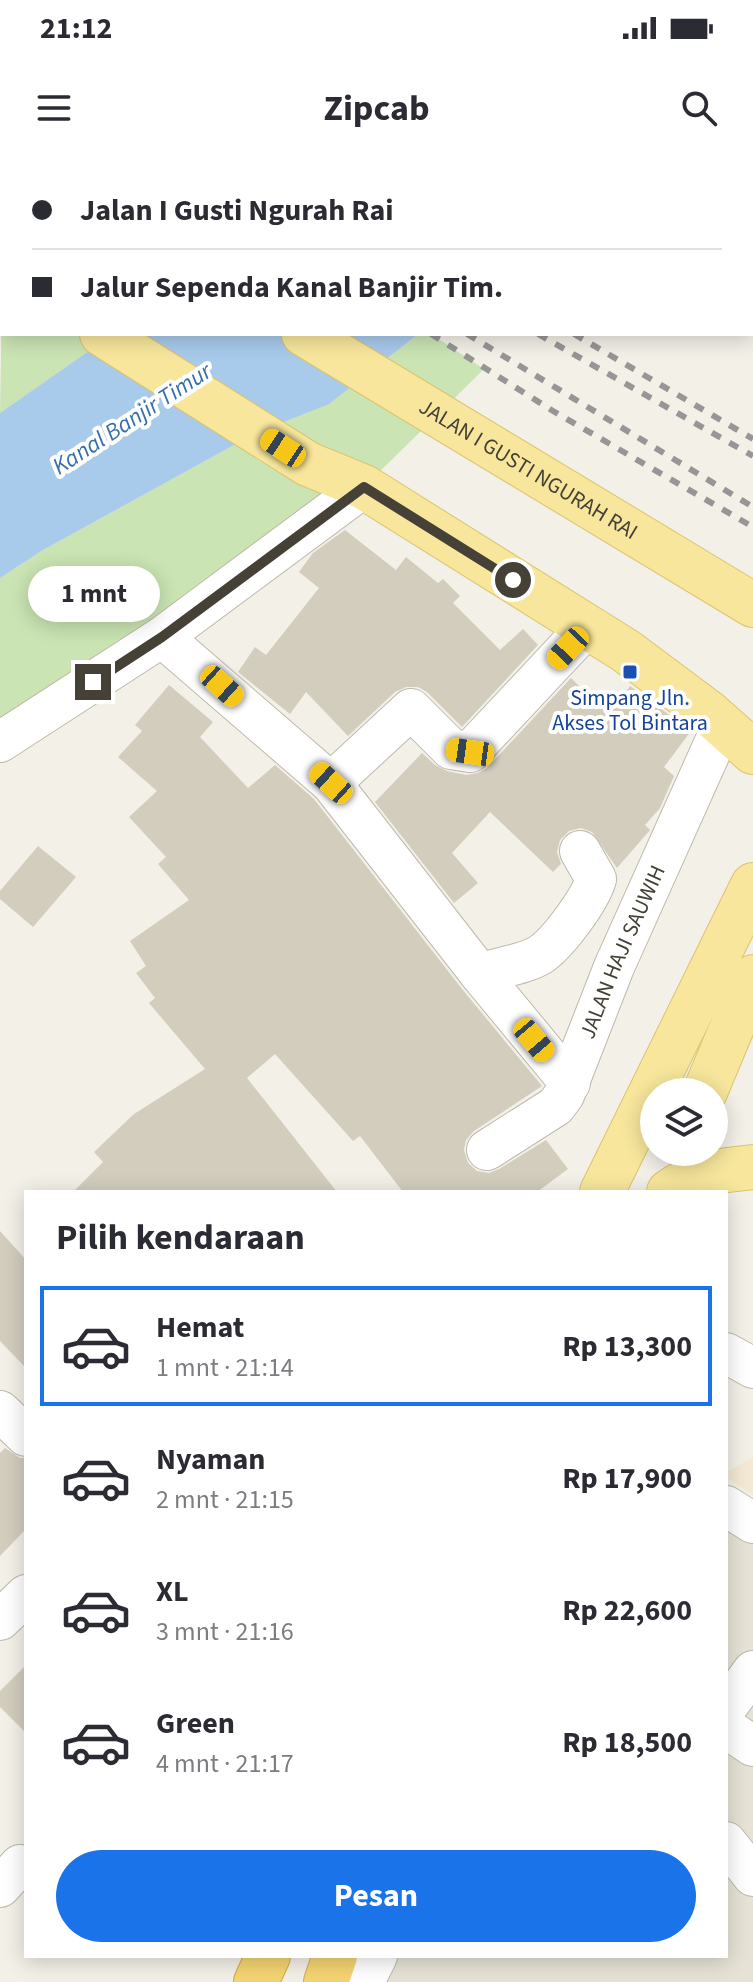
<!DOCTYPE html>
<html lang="id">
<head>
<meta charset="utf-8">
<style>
  body { margin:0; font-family:"Source Sans 3",sans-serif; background:#f7f7f7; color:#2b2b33; height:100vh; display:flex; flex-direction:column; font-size:30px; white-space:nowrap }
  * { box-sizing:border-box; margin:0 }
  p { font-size:26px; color:#7c7c81 }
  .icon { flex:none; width:44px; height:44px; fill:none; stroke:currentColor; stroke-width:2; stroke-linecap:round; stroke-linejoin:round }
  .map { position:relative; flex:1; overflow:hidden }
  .side { position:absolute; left:24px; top:1030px; width:704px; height:768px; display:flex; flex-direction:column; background:#fff; border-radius:0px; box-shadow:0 4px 20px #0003 }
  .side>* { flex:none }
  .guide { position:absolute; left:0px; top:0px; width:754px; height:176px; box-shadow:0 4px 20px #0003; display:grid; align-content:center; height:176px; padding:0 32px; background:#fff }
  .fabs { position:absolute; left:640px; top:918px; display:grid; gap:16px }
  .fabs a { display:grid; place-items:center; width:88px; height:88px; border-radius:50%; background:#fff; box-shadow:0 4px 20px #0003; font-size:40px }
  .end { position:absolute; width:36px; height:36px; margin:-18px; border:10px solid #454137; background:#fff; box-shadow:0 0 0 4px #fff }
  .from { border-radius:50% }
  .bubble { position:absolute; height:56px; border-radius:28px; background:#fff; box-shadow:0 4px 20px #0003; font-size:26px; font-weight:700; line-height:56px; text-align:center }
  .car { position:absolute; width:24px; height:48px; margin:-24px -12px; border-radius:10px; box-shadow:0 0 6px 2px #0007; background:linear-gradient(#f5c518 24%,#345 0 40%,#f5c518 0 76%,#345 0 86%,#f5c518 0) }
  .guide b { display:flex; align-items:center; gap:28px; height:76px; font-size:30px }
  .guide b+b { border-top:2px solid #e1e1e2 }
  .guide i { width:20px; height:20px; background:#2b2b33 }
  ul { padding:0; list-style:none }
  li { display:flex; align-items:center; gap:24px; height:120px; margin:0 16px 12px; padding:0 16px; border:4px solid transparent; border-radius:0px }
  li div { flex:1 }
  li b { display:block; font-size:30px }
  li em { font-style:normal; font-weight:700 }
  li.on { border-color:#1a73e8 }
  li>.icon { width:72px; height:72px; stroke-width:1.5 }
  h2 { padding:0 32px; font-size:36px; line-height:96px }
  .primary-button { display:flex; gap:16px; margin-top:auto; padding:16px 32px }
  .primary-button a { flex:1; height:92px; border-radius:48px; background:#1a73e8; color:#fff; font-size:32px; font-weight:700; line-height:92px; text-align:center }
  .status { display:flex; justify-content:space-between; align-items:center; height:56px; padding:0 40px; background:#fff; direction:ltr }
  .status svg { height:22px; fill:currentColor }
  header { display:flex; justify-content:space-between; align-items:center; height:104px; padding:0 32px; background:#fff; font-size:36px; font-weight:700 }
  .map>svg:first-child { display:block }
</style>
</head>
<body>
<div class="status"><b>21:12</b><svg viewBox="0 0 49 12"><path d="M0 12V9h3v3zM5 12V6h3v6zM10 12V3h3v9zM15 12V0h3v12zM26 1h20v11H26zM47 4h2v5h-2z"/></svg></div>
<header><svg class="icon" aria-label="menu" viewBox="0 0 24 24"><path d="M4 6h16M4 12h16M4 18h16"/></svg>Zipcab<svg class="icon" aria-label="search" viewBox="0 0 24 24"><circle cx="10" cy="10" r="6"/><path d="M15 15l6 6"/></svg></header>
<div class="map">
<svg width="753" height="1822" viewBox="0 0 753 1822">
  <rect width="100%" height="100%" fill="#f3f0e8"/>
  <path fill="#e6e3d6" d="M 726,1347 L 753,1364 L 753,1822 L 365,1822 L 378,1796 L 726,1796 Z"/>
  <path fill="#f3e9d4" d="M 753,1297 L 753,1335 L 726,1317 L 726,1313 Z"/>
  <g fill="#cae4b3">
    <path d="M 2,137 L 2,174 L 113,174 L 0,253 Z"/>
    <path d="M 416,174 L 431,174 L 484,209 L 364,327 L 0,583 L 0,418 L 43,390 L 258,272 Z"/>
  </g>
  <g fill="#a8caeb">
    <path d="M 366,0 L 653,0 L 363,2 Z"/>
    <path d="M 113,174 L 418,174 L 329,244 L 258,272 L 43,390 L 0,418 L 0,253 Z"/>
  </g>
  <g fill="#d3cdbe">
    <path d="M 345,370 L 396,410 L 406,397 L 438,423 L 443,419 L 460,436 L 453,443 L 500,490 L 523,469 L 538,485 L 462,567 L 427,532 L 418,527 L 406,527 L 395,532 L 348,576 L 306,532 L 290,554 L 238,512 L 255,487 L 266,495 L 319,428 L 299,412 L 313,393 Z"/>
    <path d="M 571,518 L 609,555 L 630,526 L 691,571 L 664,607 L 674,616 L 660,648 L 645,665 L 650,670 L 617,708 L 592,672 L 581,668 L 569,671 L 560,680 L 557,692 L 561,704 L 553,712 L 490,652 L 452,693 L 478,723 L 454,743 L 375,642 L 422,593 L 435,605 L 447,611 L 466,615 L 478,613 L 487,608 Z"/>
    <path d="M 169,525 L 213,562 L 200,577 L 248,628 L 275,605 L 314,639 L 462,829 L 542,926 L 474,971 L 466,980 L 464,990 L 468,1003 L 477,1011 L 489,1013 L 499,1009 L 546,980 L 568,1009 L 537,1032 L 403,1032 L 360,976 L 353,981 L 275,894 L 247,918 L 337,1032 L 73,1032 L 103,1002 L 94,992 L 134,954 L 205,909 L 149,843 L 155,838 L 136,813 L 146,806 L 130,781 L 189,740 L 158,704 L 166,697 L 129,657 L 157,631 L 118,597 L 142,571 L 135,565 Z"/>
    <path d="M 38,686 L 76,717 L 33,767 L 0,739 L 0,731 Z"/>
    <path d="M 0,1071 L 26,1100 L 26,1208 L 0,1181 Z"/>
    <path d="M 5,1288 L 20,1298 L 26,1298 L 26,1369 L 0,1396 L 0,1293 Z"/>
    <path d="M 26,1505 L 26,1573 L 0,1547 L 0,1531 Z"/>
  </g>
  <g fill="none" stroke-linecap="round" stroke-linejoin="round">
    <defs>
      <g id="minor">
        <path d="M 752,104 L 753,103"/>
        <path d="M 162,477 L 331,623 L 480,814 L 570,923"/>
        <path d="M 0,582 L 162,477 L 364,327"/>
        <path d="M 331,623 L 411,549 L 451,589 L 470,592 L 587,467"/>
        <path d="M 480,814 C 498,807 523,805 540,795 C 558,783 590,740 596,719 L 580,691"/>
        <path id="s1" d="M 487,990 L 556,946 L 564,935 L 614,807 L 723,564"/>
        <path d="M 726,1193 L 753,1208"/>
        <path d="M 0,1251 L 26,1276"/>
        <path d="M 726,1346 L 753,1363"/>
        <path d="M 0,1460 L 26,1435"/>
        <path d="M 726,1548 L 753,1511"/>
        <path d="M 726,1568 L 753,1586"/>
        <path d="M 726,1682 L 753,1716"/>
        <path d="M 0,1727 L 20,1705"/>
        <path d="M 364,1822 L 377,1796"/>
      </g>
      <g id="major">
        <path d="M 35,0 L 38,2"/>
        <path d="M 0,115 L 2,117"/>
        <path d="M 102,174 L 308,304 L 364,327 L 626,491 L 709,553 L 753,592"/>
        <path id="s2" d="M 304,174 L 753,445"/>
        <path d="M 705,932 L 753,817"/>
        <path d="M 602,1032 L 753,725"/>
        <path d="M 669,1032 C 697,1011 720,1011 753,1007"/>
      </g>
      <g id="highway">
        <path d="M 256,1822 L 268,1796"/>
        <path d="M 326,1822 L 335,1796"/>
      </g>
    </defs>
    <use href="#minor" stroke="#bdb9ab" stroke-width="42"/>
    <use href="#major" stroke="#dbc46d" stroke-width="46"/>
    <use href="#highway" stroke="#d2aa42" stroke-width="46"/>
    <use href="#minor" stroke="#fff" stroke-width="40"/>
    <use href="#major" stroke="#f7e69c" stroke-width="44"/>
    <use href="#highway" stroke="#f4d472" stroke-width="44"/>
    <g stroke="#969696" stroke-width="6" stroke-dasharray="10 10" stroke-linecap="butt">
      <path d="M 167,0 L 170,2"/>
      <path d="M 200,0 L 203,2"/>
      <path d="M 261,0 L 264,2"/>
      <path d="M 298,0 L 301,2"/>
      <path d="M 431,174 L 553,251 L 753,367"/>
      <path d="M 467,174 L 753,347"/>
      <path d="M 538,174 L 753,296"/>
      <path d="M 574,174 L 753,279"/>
    </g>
  </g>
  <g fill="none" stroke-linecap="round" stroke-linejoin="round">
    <path stroke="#454137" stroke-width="10" d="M 93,522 L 162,477 L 364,327 L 513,420"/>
  </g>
  <rect fill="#1a4fb4" stroke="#fff" stroke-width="3" x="622" y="504" width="16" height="16" rx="4"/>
  <g text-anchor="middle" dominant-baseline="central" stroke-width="8" stroke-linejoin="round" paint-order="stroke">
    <g font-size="22" fill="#454137" stroke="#fff">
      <text stroke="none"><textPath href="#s2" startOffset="262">JALAN I GUSTI NGURAH RAI</textPath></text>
      <text stroke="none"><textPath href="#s1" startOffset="250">JALAN HAJI SAUWIH</textPath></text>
    </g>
    <g font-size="22" fill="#164399" stroke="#fff">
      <text x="630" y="538">Simpang Jln.<tspan x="630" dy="25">Akses Tol Bintara</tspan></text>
    </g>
    <g font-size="24" font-style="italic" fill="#376faa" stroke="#fff">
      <text transform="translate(132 259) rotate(-33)">Kanal Banjir Timur</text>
    </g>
  </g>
</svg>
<div class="fabs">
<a><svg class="icon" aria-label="layers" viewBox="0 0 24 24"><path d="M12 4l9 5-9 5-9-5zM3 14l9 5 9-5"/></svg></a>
</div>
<i class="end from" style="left:513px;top:420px"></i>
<i class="end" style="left:93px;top:522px"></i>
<div class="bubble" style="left:28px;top:406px;width:132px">1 mnt</div>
<i class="car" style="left:283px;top:288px;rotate:303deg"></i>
<i class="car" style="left:568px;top:488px;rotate:223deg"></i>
<i class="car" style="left:222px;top:526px;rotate:132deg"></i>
<i class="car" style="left:470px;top:592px;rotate:278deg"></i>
<i class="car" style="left:331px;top:623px;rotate:312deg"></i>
<i class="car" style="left:534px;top:880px;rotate:140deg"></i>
<div class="guide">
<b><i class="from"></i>Jalan I Gusti Ngurah Rai</b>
<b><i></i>Jalur Sependa Kanal Banjir Tim.</b>
</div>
<section class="side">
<h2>Pilih kendaraan</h2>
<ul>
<li class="on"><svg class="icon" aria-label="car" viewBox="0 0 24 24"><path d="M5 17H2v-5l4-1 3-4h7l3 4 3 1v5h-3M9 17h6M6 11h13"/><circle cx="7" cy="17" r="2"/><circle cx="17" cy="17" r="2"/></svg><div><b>Hemat</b><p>1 mnt · 21:14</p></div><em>Rp 13,300</em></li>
<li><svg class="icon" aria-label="car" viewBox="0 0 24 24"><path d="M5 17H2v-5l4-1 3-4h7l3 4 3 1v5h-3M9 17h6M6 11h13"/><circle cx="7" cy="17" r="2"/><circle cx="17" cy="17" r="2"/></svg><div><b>Nyaman</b><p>2 mnt · 21:15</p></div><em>Rp 17,900</em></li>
<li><svg class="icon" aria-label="car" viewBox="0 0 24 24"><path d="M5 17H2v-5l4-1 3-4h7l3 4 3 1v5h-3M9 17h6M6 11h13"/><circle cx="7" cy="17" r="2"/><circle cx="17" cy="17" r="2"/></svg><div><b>XL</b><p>3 mnt · 21:16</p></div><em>Rp 22,600</em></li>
<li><svg class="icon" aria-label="car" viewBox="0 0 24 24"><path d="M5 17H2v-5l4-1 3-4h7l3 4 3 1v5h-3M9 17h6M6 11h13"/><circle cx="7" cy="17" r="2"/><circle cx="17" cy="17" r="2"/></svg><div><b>Green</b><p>4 mnt · 21:17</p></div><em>Rp 18,500</em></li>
</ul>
<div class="primary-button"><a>Pesan</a></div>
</section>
</div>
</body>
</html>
